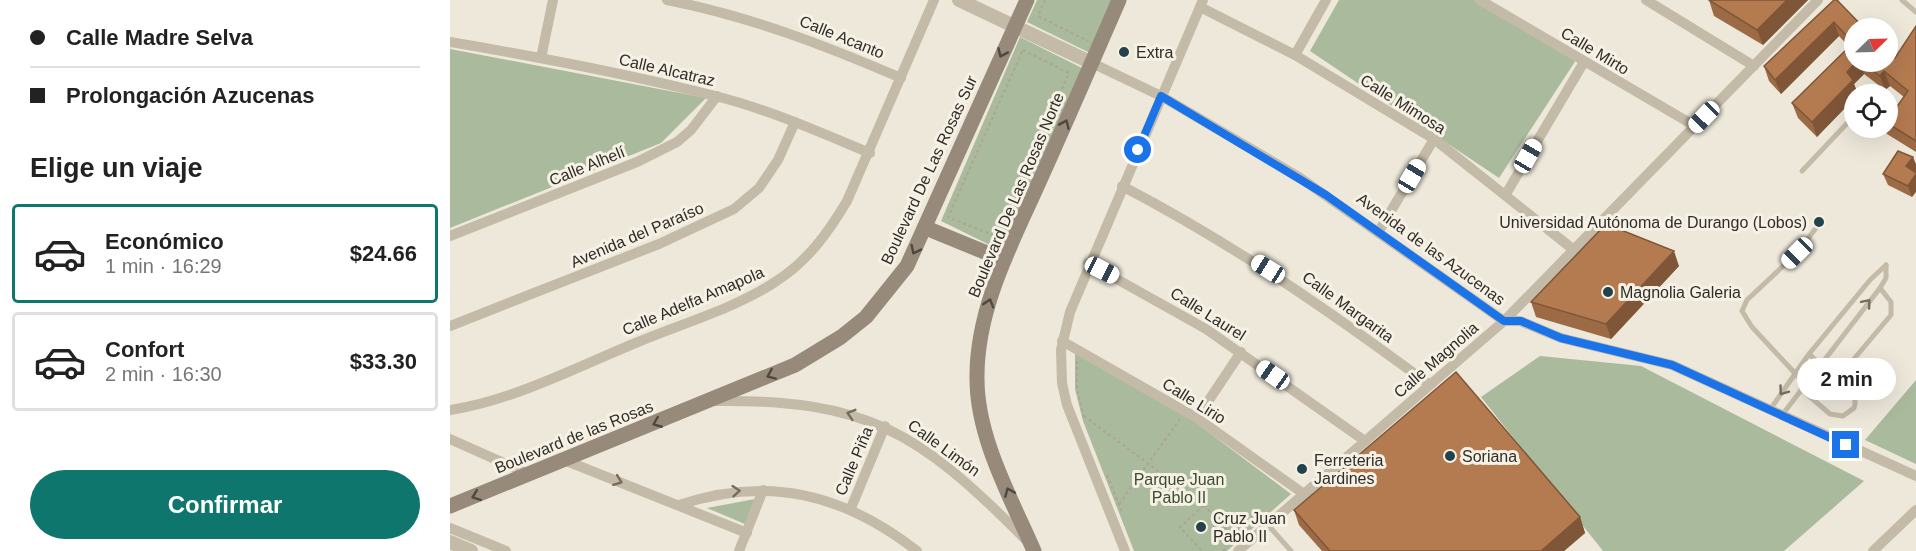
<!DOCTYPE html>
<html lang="es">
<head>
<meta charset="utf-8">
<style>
  body { margin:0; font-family:Arial,sans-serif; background:#f6f6f6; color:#222; height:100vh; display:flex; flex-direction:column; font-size:22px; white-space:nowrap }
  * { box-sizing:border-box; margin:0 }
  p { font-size:20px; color:#767676 }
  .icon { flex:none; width:33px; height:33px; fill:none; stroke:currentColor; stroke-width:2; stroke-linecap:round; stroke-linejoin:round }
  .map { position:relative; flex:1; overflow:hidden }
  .drawer { display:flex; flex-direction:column; background:#fff; width:450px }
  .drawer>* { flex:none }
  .banner { display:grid; align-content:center; height:132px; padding:0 30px; background:#fff }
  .needle { width:39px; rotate:67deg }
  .controls { position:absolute; left:1394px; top:18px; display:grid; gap:12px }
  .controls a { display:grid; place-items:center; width:54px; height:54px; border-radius:50%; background:#fff; box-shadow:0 6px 24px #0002; font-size:30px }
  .end { position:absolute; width:27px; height:27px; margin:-14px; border:8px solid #1a73e8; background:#fff; box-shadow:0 0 0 3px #fff }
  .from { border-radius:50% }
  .bubble { position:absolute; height:42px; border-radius:21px; background:#fff; box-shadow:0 6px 24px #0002; font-size:20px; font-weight:700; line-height:42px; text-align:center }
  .car { position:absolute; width:18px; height:36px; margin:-18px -9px; border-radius:8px; box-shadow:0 0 4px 2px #0007; background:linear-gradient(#fff 24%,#345 0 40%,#fff 0 76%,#345 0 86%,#fff 0) }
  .banner b { display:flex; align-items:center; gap:21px; height:57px; font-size:22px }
  .banner b+b { border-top:2px solid #e0e0e0 }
  .banner i { width:15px; height:15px; background:#222 }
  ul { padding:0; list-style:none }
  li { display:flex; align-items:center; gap:18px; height:99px; margin:0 12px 9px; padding:0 18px; border:3px solid #e0e0e0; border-radius:6px }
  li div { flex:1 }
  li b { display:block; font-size:22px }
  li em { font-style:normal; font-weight:700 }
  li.on { border-color:#0f766e }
  li>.icon { width:54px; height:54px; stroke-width:1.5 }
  h2 { padding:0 30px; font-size:27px; line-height:72px }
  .cta { display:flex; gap:12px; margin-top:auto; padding:12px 30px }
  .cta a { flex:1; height:69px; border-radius:36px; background:#0f766e; color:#fff; font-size:24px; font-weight:700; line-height:69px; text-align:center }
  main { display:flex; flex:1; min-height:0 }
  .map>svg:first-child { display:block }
</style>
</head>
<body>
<main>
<section class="drawer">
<div class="banner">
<b><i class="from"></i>Calle Madre Selva</b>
<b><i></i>Prolongación Azucenas</b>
</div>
<h2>Elige un viaje</h2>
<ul>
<li class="on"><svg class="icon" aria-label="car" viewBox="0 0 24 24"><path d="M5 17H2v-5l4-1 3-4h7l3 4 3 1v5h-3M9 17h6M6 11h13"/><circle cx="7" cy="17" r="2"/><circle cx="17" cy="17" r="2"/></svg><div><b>Económico</b><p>1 min · 16:29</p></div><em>$24.66</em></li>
<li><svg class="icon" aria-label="car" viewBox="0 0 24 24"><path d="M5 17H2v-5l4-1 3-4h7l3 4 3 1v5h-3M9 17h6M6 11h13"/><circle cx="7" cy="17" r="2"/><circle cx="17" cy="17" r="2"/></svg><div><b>Confort</b><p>2 min · 16:30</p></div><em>$33.30</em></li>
</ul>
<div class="cta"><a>Confirmar</a></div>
</section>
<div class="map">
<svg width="1466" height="551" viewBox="0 0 1466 551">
  <rect width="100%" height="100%" fill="#ede8da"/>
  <g fill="#aaba9c">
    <path d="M 587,0 L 662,0 L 640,53 L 577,22 Z"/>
    <path d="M 889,0 L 1025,0 L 1126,60 L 1049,178 L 860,51 Z"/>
    <path d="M 570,37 L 632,68 L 554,252 L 491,221 Z"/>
    <path d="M 0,49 L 256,98 L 211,143 L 0,228 Z"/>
    <path d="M 625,353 L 745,422 L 841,494 L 777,551 L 684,551 L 633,421 L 625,389 Z"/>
    <path d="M 1090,356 L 1191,366 L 1414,481 L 1334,551 L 1153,551 L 1031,397 Z"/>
    <path d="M 1466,380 L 1466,464 L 1415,440 Z"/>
    <path d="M 305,499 L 295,524 L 257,508 Z"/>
  </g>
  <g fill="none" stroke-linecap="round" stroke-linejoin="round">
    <g stroke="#afa492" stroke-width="2" stroke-dasharray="3 3" stroke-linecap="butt">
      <path d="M 595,0 L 588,16 L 638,41"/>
      <path d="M 573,50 L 619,73 L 547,237 L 498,217 Z"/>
      <path d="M 627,361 L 627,389 L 634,417"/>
      <path d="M 634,416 L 754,505 L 730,527 L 752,551"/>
      <path d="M 657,475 L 672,512"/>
      <path d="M 669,504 L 730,419"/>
      <path d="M 754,505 L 786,540"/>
      <path d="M 773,551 L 778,547"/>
    </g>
    <g stroke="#c4baa8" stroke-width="5">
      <path d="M 1452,0 L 1466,12"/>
      <path d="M 1352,171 L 1404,116"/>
      <path d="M 1359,354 L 1387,379 L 1441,315 L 1441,302 L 1430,288"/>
      <path d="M 1355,384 L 1302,327 L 1292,311 L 1297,300 L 1347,253 L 1366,228"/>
      <path d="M 1351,389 L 1380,414 L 1393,416 L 1404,408 C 1409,394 1397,387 1387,379"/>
      <path d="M 1319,411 L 1359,354 L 1420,280 L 1436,265"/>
      <path d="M 1332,415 L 1430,288 L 1436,278 L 1436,265"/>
      <path d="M 818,525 L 841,551"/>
    </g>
    <g stroke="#c4baa8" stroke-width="10">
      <path d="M 217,0 C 299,16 374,45 451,78"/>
      <path d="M 1030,0 L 1245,126"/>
      <path d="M 1196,0 L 1304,66"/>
      <path d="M 750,7 L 845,55 L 984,139 L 1124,250"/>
      <path d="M 0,42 C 89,57 178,74 265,96 C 318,109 369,132 420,153"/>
      <path d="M 845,55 L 876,0"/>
      <path d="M 91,58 L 103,0"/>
      <path d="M 642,63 L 711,96 L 849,177 L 1054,321"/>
      <path d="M 672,186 C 785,245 878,310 980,385"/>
      <path d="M 1056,194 L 1134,62"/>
      <path d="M 929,231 L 984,139"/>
      <path d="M 0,236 L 187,162 L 227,142 L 241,130 L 267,96"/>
      <path d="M 638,263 L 756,329 L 915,441"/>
      <path d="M 1054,321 L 1070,321 L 1111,338 L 1222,365 L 1466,476"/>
      <path d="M 0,326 L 209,244 L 284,209 L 309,188 L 328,160 L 345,122"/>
      <path d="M 612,341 L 747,418 L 854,494"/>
      <path d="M 263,401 C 418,399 469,432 575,539"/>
      <path d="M 0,410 C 62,401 129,366 188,342 C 231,324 286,308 325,282 C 357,262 378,233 397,201 L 484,0"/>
      <path d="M 747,418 L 791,352"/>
      <path d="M 0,439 L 81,475"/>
      <path d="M 114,460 L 297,533"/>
      <path d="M 229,505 C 318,475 394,494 467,551"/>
      <path d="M 401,508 L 435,426"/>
      <path d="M 0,528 L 56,551"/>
      <path d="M 289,551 L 313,490"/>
      <path d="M 675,551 L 617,405 L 612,383 L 611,350 L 620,312 L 753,0"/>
      <path d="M 788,551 L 1054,321 L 1368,0"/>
      <path d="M 1423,551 L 1466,510"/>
    </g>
    <g stroke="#c4baa8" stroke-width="14">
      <path d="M 509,0 L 642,63"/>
      <path d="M 0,542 L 21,551"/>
    </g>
    <g stroke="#978a7a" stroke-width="15">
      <path d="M 476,228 L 554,260"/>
      <path d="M 0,506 L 345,365 L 391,337 L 416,317 L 457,266 L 577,0"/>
      <path d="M 584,551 C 561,498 527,438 527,379 C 526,308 562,243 590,180 C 617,120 643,60 669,0"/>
    </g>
  </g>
  <g fill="#9c6a45">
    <path d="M 1259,0 L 1358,0 L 1313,45 L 1264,16 Z"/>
    <path d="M 1384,0 L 1414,28 L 1404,62 L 1437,62 L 1445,58 L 1466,26 L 1466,152 L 1437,134 L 1434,128 L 1437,128 L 1437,110 L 1446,108 L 1454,97 L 1440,86 L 1435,90 L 1414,74 L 1404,84 L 1408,94 L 1404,94 L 1367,137 L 1348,118 L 1342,103 L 1399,47 L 1389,36 L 1331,94 L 1319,81 L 1314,66 Z"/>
    <path d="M 1466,171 L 1462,197 L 1438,185 L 1433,174 Z"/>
    <path d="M 1229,266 L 1161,339 L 1086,317 L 1081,302 Z"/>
    <path d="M 844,510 L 1130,517 L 1135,533 L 1114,551 L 872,551 L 849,525 Z"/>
  </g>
  <g fill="#7f5638">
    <path d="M 1337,0 L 1358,0 L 1313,45 L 1307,30 Z"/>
    <path d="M 1384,22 L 1389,36 L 1331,94 L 1325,80 Z"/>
    <path d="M 1406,62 L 1409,62 L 1414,74 L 1404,84 L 1408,94 L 1404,94 L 1404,99 L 1367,137 L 1362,122 L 1397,72 Z"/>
    <path d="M 1434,71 L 1440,86 L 1435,90 L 1430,76 Z"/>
    <path d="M 1463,157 L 1466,164 L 1466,171 L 1460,178 L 1456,166 Z"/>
    <path d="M 1466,174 L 1466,192 L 1462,197 L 1458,186 Z"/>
    <path d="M 1224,251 L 1229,266 L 1161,339 L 1156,324 Z"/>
    <path d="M 1130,517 L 1135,533 L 1114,551 L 1091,551 Z"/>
  </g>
  <g fill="#b57b50" stroke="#7f5638" stroke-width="1.5">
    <path d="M 1259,0 L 1337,0 L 1307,30 Z"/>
    <path d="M 1384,0 L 1387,0 L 1414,28 L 1404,28 L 1404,62 L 1406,62 L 1397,72 L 1403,80 L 1362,122 L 1342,103 L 1403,43 L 1384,22 L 1325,80 L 1314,66 Z"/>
    <path d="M 1466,26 L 1466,141 L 1437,123 L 1437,110 L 1440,105 L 1446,108 L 1458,91 L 1434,71 L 1430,76 L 1412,62 L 1437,62 L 1437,54 L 1438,53 L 1445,58 Z"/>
    <path d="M 1448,151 L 1463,157 L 1456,166 L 1466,173 L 1466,174 L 1458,186 L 1433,174 Z"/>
    <path d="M 1156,224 L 1224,251 L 1156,324 L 1081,302 Z"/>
    <path d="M 1006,372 L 1130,517 L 1091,551 L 880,551 L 844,510 Z"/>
  </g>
  <defs><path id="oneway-chevron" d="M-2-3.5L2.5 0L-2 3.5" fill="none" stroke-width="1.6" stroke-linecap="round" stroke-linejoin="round" transform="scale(1.5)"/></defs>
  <g stroke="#504840">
    <use href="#oneway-chevron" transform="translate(552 53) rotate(114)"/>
    <use href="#oneway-chevron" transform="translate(615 124) rotate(-66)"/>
    <use href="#oneway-chevron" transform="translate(465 250) rotate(116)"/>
    <use href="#oneway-chevron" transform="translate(539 303) rotate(-73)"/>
    <use href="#oneway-chevron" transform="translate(321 375) rotate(157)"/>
    <use href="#oneway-chevron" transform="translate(207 423) rotate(158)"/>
    <use href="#oneway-chevron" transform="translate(559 492) rotate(-113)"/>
    <use href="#oneway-chevron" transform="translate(26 496) rotate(159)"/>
  </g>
  <g stroke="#736c61">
    <use href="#oneway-chevron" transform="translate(1417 303) rotate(-50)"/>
    <use href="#oneway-chevron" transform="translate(1333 391) rotate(126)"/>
    <use href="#oneway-chevron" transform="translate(401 414) rotate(-163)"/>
    <use href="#oneway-chevron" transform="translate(168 481) rotate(21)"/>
    <use href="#oneway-chevron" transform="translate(286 491) rotate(-5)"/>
  </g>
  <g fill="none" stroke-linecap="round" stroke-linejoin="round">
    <path stroke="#1a73e8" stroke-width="8" d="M 688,150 L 711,96 L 876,195 L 1054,321 L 1071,321 L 1111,338 L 1222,365 L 1396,445"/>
  </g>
  <g fill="#22424d" stroke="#f6f1e5" stroke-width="2">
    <circle cx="674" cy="52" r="6"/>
    <circle cx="1369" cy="222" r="6"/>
    <circle cx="1158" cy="292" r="6"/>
    <circle cx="1000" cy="456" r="6"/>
    <circle cx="852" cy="469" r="6"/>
    <circle cx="751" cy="527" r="6"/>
  </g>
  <g text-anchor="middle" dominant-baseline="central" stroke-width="6" stroke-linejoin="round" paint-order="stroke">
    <g font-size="16" fill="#312c27" stroke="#f6f1e5">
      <text transform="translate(392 37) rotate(22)">Calle Acanto</text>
      <text transform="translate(1145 51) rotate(31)">Calle Mirto</text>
      <text transform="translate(217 70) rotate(13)">Calle Alcatraz</text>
      <text transform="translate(953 104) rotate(32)">Calle Mimosa</text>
      <text transform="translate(137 166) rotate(-22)">Calle Alhelí</text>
      <text transform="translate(479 170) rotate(-65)">Boulevard De Las Rosas Sur</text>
      <text transform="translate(566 195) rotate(-67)">Boulevard De Las Rosas Norte</text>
      <text transform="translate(187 235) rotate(-23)">Avenida del Paraíso</text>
      <text transform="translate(981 249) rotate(36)">Avenida de las Azucenas</text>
      <text transform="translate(243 301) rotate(-23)">Calle Adelfa Amapola</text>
      <text transform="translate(898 307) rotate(36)">Calle Margarita</text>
      <text transform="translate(758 314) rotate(32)">Calle Laurel</text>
      <text transform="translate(986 360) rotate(-41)">Calle Magnolia</text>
      <text transform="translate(744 401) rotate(32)">Calle Lirio</text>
      <text transform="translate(124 437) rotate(-22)">Boulevard de las Rosas</text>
      <text transform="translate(494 448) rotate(36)">Calle Limón</text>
      <text transform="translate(404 461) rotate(-67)">Calle Piña</text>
    </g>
    <g font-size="16" fill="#312c27" stroke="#f6f1e5" text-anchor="start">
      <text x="686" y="52">Extra</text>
      <text x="1357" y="222" text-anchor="end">Universidad Autónoma de Durango (Lobos)</text>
      <text x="1170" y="292">Magnolia Galeria</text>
      <text x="1012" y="456">Soriana</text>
      <text x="864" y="460">Ferreteria<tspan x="864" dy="18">Jardines</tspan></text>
      <text x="763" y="518">Cruz Juan<tspan x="763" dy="18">Pablo II</tspan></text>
    </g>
    <g font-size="16" fill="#3c4c2e" stroke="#f6f1e5">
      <text x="729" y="479">Parque Juan<tspan x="729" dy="18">Pablo II</tspan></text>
    </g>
  </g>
</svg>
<div class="controls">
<a><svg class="needle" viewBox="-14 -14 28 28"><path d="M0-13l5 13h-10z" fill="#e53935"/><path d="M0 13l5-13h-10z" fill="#767676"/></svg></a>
<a><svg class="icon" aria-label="locate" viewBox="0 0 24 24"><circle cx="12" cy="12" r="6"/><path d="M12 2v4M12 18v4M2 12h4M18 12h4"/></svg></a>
</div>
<i class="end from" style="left:688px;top:150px"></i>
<i class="end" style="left:1396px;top:445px"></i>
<div class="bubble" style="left:1347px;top:358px;width:99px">2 min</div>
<i class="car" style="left:1254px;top:117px;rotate:224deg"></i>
<i class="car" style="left:1078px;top:156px;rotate:30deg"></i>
<i class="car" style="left:962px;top:176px;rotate:31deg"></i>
<i class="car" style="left:1347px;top:253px;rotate:225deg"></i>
<i class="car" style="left:818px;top:269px;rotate:302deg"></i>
<i class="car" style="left:652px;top:270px;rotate:117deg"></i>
<i class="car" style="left:823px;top:375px;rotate:305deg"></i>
</div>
</main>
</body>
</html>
